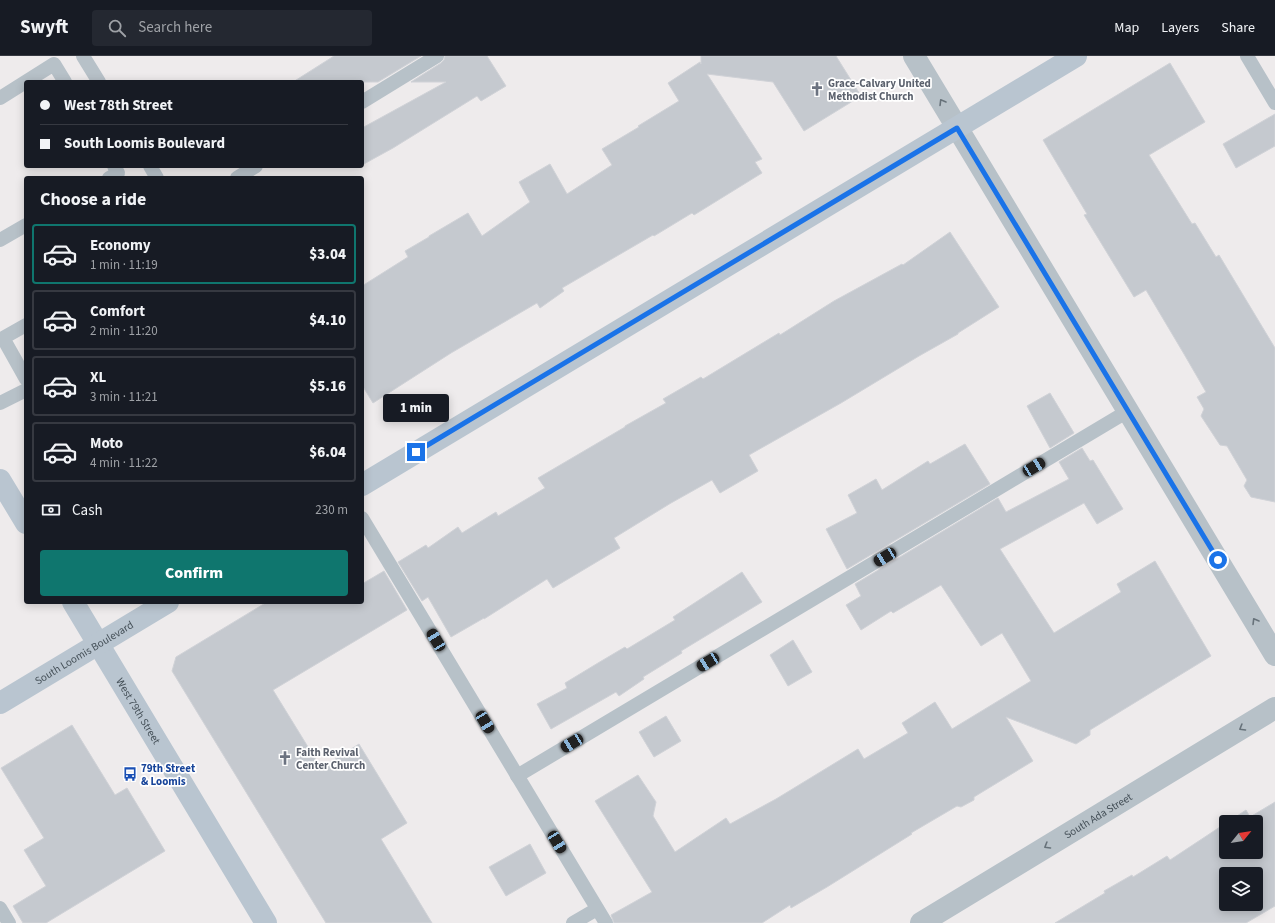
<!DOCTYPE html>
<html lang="en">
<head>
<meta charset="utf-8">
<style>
  body { margin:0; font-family:"Source Sans 3",sans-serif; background:#242831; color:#f1f3f6; height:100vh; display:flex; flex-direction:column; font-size:15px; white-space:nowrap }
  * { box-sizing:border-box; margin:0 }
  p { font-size:13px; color:#9ea1a6 }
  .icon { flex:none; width:22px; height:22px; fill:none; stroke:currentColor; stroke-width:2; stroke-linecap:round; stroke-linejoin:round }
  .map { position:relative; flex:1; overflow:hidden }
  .side { position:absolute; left:24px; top:120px; width:340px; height:428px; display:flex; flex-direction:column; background:#171b24; border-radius:4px; box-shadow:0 2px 10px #0003 }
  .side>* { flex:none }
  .guide { position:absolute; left:24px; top:24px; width:340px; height:88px; border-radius:4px; box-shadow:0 2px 10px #0003; display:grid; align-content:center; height:88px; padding:0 16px; background:#171b24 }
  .needle { width:26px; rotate:60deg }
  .buttons { position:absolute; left:1219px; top:759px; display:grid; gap:8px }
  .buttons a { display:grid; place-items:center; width:44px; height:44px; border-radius:4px; background:#171b24; box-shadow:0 2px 10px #0003; font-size:20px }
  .end { position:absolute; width:18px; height:18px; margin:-9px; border:5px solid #1a73e8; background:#fff; box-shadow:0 0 0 2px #fff }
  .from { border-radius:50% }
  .bubble { position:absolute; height:28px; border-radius:4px; background:#171b24; box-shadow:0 2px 10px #0003; font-size:13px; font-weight:800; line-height:28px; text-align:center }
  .car { position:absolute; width:12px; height:24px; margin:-12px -6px; border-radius:5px; box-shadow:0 0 3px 1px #0007; background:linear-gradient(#222 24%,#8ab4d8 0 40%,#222 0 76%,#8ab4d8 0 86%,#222 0) }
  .guide b { display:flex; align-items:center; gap:14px; height:38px; font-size:15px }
  .guide b+b { border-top:1px solid #363941 }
  .guide i { width:10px; height:10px; background:#f1f3f6 }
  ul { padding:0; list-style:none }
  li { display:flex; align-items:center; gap:12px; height:60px; margin:0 8px 6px; padding:0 8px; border:2px solid #363941; border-radius:4px }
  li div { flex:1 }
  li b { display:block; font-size:15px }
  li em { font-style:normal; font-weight:800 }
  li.on { border-color:#0f766e }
  li>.icon { width:36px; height:36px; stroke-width:1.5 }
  h2 { padding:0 16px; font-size:18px; line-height:48px }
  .pay { display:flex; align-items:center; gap:10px; height:44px; padding:0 16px; font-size:15px }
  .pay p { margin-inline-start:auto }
  .primary-button { display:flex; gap:8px; margin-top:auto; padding:8px 16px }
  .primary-button a { flex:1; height:46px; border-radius:4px; background:#0f766e; color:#fff; font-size:16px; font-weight:800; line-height:46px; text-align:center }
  header { display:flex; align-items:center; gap:24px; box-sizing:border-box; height:56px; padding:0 20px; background:#171b24; border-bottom:1px solid #363941 }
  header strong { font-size:19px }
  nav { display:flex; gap:22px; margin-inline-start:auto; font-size:14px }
  .search { width:280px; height:36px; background:#242831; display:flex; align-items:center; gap:10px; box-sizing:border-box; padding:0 14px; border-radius:4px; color:#9ea1a6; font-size:15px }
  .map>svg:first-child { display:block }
</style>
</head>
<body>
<header>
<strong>Swyft</strong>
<div class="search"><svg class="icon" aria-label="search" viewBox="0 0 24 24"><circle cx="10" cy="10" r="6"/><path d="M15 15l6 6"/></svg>Search here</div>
<nav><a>Map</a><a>Layers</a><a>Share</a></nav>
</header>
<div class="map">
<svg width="1275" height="867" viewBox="0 0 1275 867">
  <rect width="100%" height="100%" fill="#eeebec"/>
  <g fill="#c5c9cf" stroke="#d0d2d7" fill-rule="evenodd">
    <path d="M 334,0 L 421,0 L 378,26 L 293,26 Z"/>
    <path d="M 445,0 L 487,0 L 506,30 L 481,45 L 477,40 L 393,92 L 362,109 L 362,72 L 446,26 L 411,26 L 441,7 L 444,4 Z"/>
    <path d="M 701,0 L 836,0 L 861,40 L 804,75 L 773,26 L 707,18 L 762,103 L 755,106 L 762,117 L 694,159 L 692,157 L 654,180 L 653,179 L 562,232 L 564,235 L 540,252 L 537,247 L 451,297 L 373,347 L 362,329 L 362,230 L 408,201 L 405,195 L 429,181 L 429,180 L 468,157 L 482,180 L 530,146 L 519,126 L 550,108 L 567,138 L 612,109 L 602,93 L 639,71 L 638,70 L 679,45 L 668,27 L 700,6 L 701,8 Z"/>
    <path d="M 1170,7 L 1205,66 L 1149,99 L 1192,168 L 1195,167 L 1216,201 L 1219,199 L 1275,292 L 1275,446 L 1251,441 L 1244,430 L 1247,424 L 1227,390 L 1220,389 L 1201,360 L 1204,353 L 1197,341 L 1206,336 L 1184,298 L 1146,234 L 1134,241 L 1084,159 L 1087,158 L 1043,84 Z"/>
    <path d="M 1275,58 L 1275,90 L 1236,112 L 1223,88 Z"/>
    <path d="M 950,176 L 999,251 L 958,277 L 958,278 L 919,300 L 841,347 L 749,399 L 758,415 L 720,437 L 712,424 L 671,447 L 614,482 L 620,492 L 553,532 L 547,523 L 484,563 L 484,562 L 451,581 L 428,541 L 422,545 L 398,506 L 426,489 L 428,492 L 458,471 L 462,477 L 496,456 L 498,460 L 545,432 L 538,422 L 625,371 L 625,370 L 666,347 L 663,343 L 701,321 L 703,323 L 779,277 L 780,279 L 834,245 L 902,208 L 903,209 Z"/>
    <path d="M 1050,337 L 1074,377 L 1050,392 L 1027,350 Z"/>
    <path d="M 965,388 L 990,428 L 847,513 L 826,473 L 857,457 L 848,439 L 876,423 L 882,434 L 928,405 L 930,408 Z"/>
    <path d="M 1082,392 L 1090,405 L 1093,404 L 1123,453 L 1097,468 L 1084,447 L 1000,493 L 1054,577 L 1121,536 L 1117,528 L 1155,505 L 1211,600 L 1090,674 L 1090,679 L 1076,688 L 1006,661 L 1033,705 L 974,741 L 974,744 L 961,751 L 957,750 L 911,777 L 912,778 L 827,831 L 791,852 L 790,849 L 762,867 L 614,867 L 611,859 L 652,836 L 595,745 L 638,719 L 656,746 L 653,760 L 675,796 L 726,762 L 730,768 L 776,743 L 858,693 L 864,703 L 908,677 L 902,667 L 935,646 L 952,673 L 1031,625 L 1002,577 L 981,590 L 941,529 L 893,557 L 891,555 L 861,574 L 846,549 L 861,540 L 855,528 L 998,442 L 1006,456 L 1069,423 L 1059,406 Z"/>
    <path d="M 384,515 L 407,554 L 273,634 L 321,712 L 359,688 L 407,767 L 381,783 L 432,867 L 326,867 L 172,615 L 176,601 L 267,546 L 362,546 L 362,528 Z"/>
    <path d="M 742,516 L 762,546 L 681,595 L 682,597 L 643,621 L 644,623 L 619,640 L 616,636 L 551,673 L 537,648 L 567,632 L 565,627 L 598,607 L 625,591 L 627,593 L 675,564 L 673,561 Z"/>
    <path d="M 793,584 L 812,616 L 788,630 L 770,599 Z"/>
    <path d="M 666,660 L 681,685 L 654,701 L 639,676 Z"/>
    <path d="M 72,669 L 115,739 L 127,732 L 165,795 L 46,867 L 23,867 L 13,850 L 46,830 L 24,794 L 44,782 L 1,712 Z"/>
    <path d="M 1275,746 L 1275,850 L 1246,867 L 1055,867 L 1105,837 L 1104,835 L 1132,819 L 1133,821 L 1167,800 L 1170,804 L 1226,767 L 1226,796 L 1256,796 L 1256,766 L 1228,766 L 1246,754 L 1250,761 ZM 1226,818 L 1256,818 L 1256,848 L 1226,848 Z"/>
    <path d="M 530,788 L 546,817 L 506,840 L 489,811 Z"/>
  </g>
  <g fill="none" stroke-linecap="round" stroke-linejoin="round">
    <g stroke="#b7c1c8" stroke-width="14">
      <path d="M 83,0 L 99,26"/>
      <path d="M 1247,0 L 1275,47"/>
      <path d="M 0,42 L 54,8 L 65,26"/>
      <path d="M 362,46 L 437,0"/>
      <path d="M 150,110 L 157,122"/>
      <path d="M 109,122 L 118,117 L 114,110"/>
      <path d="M 237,122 L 256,110"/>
      <path d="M 0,184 L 26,169"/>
      <path d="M 26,269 L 3,282 L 26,323"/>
      <path d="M 0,347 L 26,334"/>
      <path d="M 362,462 L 606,867"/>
      <path d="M 517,720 L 1128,355"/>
      <path d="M 0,852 L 9,867"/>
      <path d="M 573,867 L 597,853"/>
    </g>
    <g stroke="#b7c1c8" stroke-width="22">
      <path d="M 914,0 L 1275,599"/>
      <path id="s1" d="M 921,867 L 1275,652"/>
    </g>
    <g stroke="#b9c5d0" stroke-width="22">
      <path d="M 0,424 L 26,467"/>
      <path d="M 362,429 L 1076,0"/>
      <path id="s2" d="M 73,546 L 266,867"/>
      <path id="s3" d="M 0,647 L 168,546"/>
    </g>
  </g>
  <defs><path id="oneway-chevron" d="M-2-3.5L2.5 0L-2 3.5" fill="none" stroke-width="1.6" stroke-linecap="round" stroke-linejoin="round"/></defs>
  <g stroke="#67727a">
    <use href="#oneway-chevron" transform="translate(942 46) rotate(-121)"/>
    <use href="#oneway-chevron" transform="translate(1255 565) rotate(-121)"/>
    <use href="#oneway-chevron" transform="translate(1242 672) rotate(149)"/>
    <use href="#oneway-chevron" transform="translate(1047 790) rotate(149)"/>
  </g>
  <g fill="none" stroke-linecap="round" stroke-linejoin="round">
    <path stroke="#1a73e8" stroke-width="5" d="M 416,396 L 957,72 L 1218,504"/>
  </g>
  <defs>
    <symbol id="church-bare" viewBox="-9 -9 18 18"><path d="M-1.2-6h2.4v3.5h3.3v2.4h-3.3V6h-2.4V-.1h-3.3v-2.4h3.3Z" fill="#6b7280" stroke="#fff" stroke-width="2.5" paint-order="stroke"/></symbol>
    <symbol id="bus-bare" viewBox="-9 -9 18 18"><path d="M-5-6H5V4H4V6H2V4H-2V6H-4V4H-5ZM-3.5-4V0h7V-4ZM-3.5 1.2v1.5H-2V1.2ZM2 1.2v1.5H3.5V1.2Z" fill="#1a4fb4" stroke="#fff" stroke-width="2.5" paint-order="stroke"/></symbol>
  </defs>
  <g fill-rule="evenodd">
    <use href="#church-bare" x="807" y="23" width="20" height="20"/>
    <use href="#church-bare" x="275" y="692" width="20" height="20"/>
    <use href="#bus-bare" x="120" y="708" width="20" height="20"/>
  </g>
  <g text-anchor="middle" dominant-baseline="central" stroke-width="3.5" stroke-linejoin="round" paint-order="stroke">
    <g font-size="11" font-weight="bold" fill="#5b616d" stroke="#fff" text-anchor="start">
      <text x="828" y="27">Grace-Calvary United<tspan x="828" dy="13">Methodist Church</tspan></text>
      <text x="296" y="696">Faith Revival<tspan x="296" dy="13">Center Church</tspan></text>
    </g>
    <g font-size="11" fill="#455058" stroke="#fff">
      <text stroke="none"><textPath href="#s3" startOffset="98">South Loomis Boulevard</textPath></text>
      <text stroke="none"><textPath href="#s2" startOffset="127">West 79th Street</textPath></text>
      <text stroke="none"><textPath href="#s1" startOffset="207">South Ada Street</textPath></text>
    </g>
    <g font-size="11" font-weight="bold" fill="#164399" stroke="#fff" text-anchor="start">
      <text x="141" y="712">79th Street<tspan x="141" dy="13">&amp; Loomis</tspan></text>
    </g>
  </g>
</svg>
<div class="buttons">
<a><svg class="needle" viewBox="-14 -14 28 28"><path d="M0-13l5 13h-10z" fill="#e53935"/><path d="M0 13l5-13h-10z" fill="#9ea1a6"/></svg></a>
<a><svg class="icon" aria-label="layers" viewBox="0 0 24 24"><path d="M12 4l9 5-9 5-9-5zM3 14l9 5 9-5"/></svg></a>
</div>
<i class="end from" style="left:1218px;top:504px"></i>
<i class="end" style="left:416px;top:396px"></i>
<div class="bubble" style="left:383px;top:338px;width:66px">1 min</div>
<i class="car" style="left:1034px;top:411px;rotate:59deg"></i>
<i class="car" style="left:885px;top:501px;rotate:239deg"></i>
<i class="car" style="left:436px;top:584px;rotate:329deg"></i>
<i class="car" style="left:708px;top:606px;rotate:239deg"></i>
<i class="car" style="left:485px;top:666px;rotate:149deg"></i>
<i class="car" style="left:572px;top:687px;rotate:239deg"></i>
<i class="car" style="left:557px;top:786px;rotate:149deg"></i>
<div class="guide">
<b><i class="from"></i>West 78th Street</b>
<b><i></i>South Loomis Boulevard</b>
</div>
<section class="side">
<h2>Choose a ride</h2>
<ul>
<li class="on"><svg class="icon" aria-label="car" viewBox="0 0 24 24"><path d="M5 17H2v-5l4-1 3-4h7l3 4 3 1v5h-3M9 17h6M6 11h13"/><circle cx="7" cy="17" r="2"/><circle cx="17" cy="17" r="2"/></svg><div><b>Economy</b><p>1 min · 11:19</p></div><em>$3.04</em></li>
<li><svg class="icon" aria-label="car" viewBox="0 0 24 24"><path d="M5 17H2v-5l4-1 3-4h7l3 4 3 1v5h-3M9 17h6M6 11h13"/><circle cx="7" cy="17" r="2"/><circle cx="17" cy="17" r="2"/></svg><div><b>Comfort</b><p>2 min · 11:20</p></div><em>$4.10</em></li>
<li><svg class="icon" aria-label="car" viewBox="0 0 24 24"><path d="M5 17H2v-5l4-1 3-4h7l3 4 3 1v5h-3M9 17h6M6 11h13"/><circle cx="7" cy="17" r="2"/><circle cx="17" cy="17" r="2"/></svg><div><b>XL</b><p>3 min · 11:21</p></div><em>$5.16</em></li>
<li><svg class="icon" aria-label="car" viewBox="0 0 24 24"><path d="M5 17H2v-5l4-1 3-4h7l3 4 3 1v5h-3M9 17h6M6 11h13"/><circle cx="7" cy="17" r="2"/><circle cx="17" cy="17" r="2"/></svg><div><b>Moto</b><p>4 min · 11:22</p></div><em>$6.04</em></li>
</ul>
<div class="pay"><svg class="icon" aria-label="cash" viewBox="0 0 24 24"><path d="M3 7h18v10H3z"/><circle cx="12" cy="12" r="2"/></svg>Cash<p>230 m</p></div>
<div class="primary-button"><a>Confirm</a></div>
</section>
</div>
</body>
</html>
